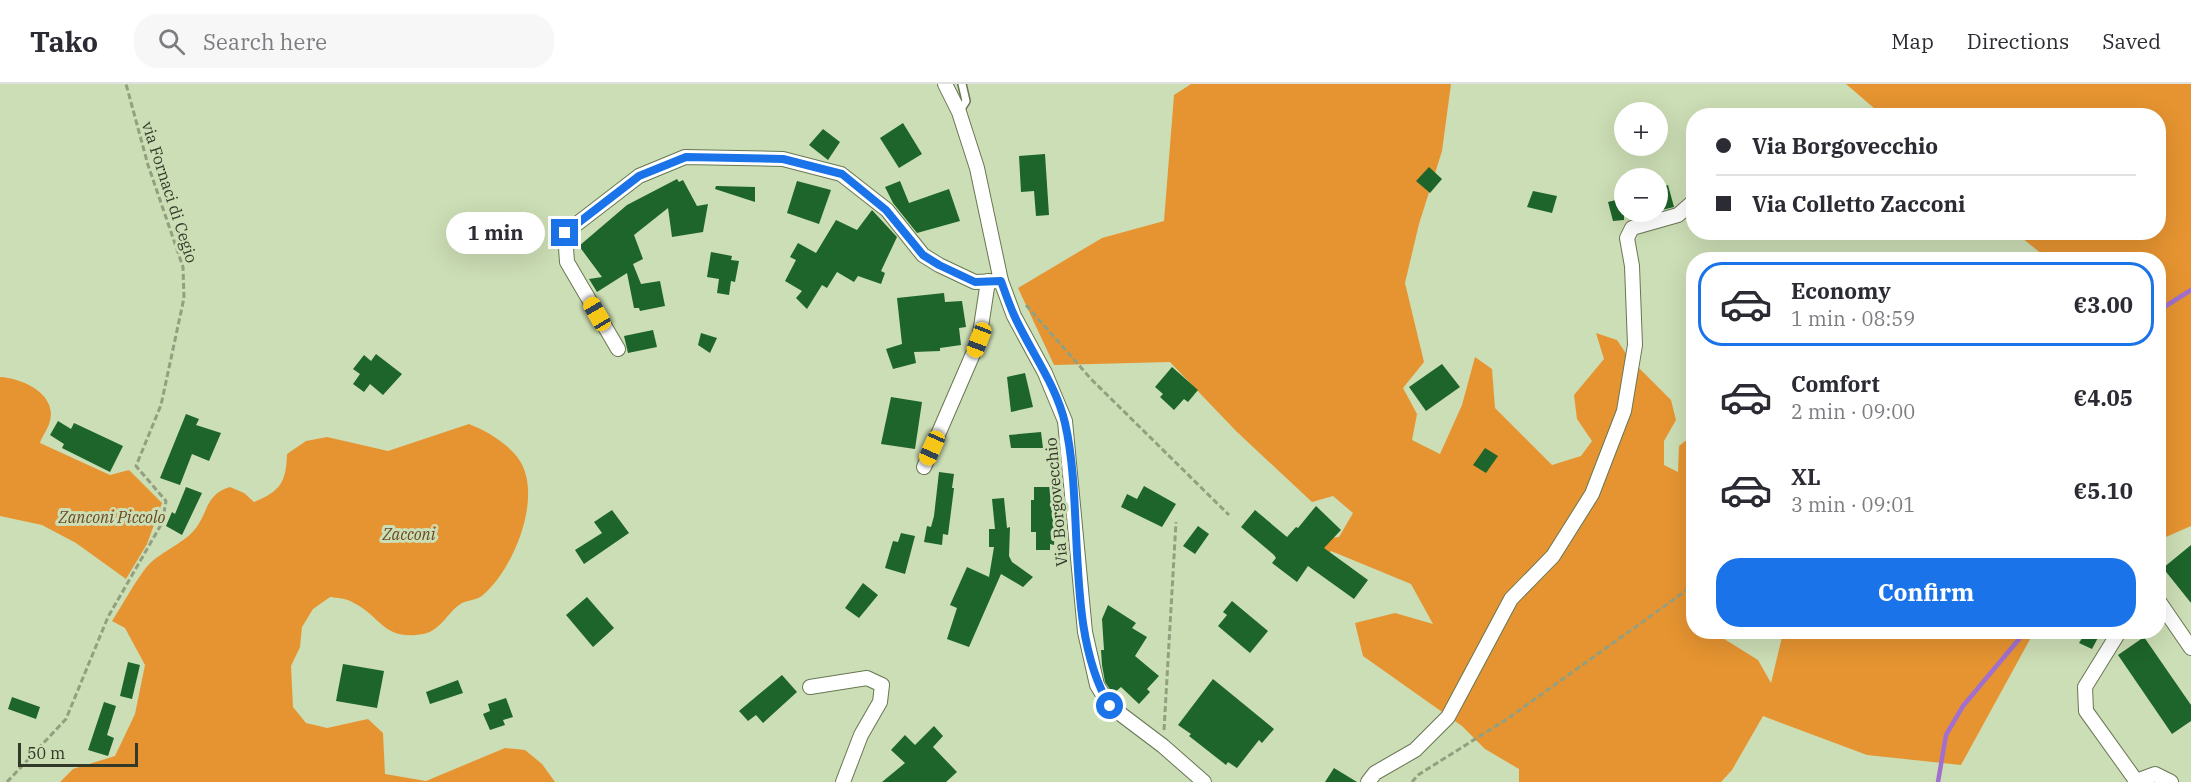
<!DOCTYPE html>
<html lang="en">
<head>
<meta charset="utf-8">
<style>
  body { margin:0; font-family:"IBM Plex Serif",serif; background:#f7f7f7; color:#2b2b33; height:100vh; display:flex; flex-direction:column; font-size:22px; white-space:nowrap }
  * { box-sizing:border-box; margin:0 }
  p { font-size:20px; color:#7c7c81 }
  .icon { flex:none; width:33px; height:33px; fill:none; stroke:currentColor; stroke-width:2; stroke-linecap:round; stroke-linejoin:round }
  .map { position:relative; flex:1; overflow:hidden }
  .panel { position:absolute; left:1686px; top:168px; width:480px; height:387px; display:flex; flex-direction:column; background:#fff; border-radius:24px; box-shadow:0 6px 24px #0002 }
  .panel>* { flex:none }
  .top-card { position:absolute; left:1686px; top:24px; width:480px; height:132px; border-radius:24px; box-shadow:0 6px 24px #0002; display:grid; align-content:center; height:132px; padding:0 30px; background:#fff }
  .controls { position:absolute; left:1614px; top:18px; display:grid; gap:12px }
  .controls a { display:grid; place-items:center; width:54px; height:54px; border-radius:50%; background:#fff; box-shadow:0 6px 24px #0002; font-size:30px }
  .scale { position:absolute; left:18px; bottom:15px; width:120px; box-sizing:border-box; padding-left:6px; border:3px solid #323929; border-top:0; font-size:16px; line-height:21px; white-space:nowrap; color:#323929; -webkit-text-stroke:4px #ccdeb5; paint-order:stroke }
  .end { position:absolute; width:27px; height:27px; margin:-14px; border:8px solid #1a73e8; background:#fff; box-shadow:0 0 0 3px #fff }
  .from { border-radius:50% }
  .bubble { position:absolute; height:42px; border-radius:21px; background:#fff; box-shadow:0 6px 24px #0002; font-size:20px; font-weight:800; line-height:42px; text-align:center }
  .car { position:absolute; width:18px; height:36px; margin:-18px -9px; border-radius:8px; box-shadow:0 0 4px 2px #0007; background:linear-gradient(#f5c518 24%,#345 0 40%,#f5c518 0 76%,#345 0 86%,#f5c518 0) }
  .top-card b { display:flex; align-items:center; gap:21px; height:57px; font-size:22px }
  .top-card b+b { border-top:2px solid #e1e1e2 }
  .top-card i { width:15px; height:15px; background:#2b2b33 }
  ul { padding:10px 0 0; list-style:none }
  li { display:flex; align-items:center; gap:18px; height:84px; margin:0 12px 9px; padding:0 18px; border:3px solid transparent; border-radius:24px }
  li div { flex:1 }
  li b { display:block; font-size:22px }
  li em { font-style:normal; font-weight:800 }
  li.selected { border-color:#1a73e8 }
  li>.icon { width:54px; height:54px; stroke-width:1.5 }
  .cta { display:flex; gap:12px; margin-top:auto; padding:12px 30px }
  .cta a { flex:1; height:69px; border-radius:24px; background:#1a73e8; color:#fff; font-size:24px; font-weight:800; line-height:69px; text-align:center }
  header { display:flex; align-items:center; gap:36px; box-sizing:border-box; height:84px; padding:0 30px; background:#fff; border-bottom:2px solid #e1e1e2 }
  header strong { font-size:28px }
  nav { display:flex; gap:33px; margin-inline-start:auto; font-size:21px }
  .search { width:420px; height:54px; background:#f7f7f7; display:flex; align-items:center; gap:15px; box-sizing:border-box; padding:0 21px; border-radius:24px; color:#7c7c81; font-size:22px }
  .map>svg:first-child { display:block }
</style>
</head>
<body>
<header>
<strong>Tako</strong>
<div class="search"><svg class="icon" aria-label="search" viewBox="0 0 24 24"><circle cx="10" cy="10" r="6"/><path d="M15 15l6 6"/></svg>Search here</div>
<nav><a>Map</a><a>Directions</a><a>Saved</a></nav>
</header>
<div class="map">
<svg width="2191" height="698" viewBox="0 0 2191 698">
  <rect width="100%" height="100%" fill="#ccdeb5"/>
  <g fill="#e69431">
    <path d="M 1191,0 L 1451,0 L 1442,67 L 1419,140 L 1405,199 L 1424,278 L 1403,304 L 1417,330 L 1412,356 L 1440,370 L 1462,321 L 1475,273 L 1492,285 L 1495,324 L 1552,381 L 1581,372 L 1592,357 L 1577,335 L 1574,311 L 1604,275 L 1596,249 L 1617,256 L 1629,274 L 1671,316 L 1676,336 L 1664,357 L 1664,381 L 1678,388 L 1679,362 L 1693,351 L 1694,522 L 1689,525 L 1693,530 L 1694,548 L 1713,548 L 1758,576 L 1771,599 L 1782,553 L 1795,548 L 2034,548 L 1961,681 L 1867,671 L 1763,632 L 1732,686 L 1721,698 L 1519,698 L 1519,685 L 1485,665 L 1462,642 L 1363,572 L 1355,539 L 1395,529 L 1433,540 L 1411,500 L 1331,467 L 1323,477 L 1322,455 L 1339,453 L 1353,429 L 1333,412 L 1312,418 L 1236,347 L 1170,278 L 1054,281 L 1018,204 L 1102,154 L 1164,137 L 1174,11 Z"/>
    <path d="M 1846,0 L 2191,0 L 2191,442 L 2159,456 L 2158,176 L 2048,175 L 2016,149 L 2158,148 L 2158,32 L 1882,31 Z"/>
    <path d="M 0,293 C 22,294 57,310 50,337 C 48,345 42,352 40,359 L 110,391 L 129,386 L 162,419 L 147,460 L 126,495 L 76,459 L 42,441 L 0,432 Z"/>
    <path d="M 469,340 C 487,347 509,360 520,377 C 543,414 513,486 483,511 C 477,516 469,516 462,519 C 448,527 441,547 423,550 C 382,557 382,532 352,518 C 346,514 337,514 330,513 L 313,525 L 302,543 L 300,563 L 291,582 L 293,623 L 306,639 L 327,644 L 368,635 L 383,649 L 385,690 L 426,697 L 505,664 L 525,666 L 542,680 L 555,698 L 60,698 L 73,685 L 115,672 L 135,630 L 145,581 L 125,544 L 112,537 C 123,520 133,501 145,485 C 158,468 183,461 196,444 C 208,428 206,410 230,403 L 244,409 L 254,418 C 281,407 286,398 287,370 L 306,357 L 327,353 L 388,367 Z"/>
  </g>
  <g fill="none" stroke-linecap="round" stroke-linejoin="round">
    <g stroke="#a170cf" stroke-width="4.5">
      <path d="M 2158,227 L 2191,206"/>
      <path d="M 1938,698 L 1946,651 L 1963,622 L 2025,548"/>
    </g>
  </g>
  <g fill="#1d652a">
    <path d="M 903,39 L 922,70 L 899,84 L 880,54 Z"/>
    <path d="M 823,45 L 840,58 L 828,76 L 809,61 Z"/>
    <path d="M 1045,70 L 1049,131 L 1036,132 L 1034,107 L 1021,108 L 1019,72 Z"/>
    <path d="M 1429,83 L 1442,95 L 1430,109 L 1416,97 Z"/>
    <path d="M 677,95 L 679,98 L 683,96 L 697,122 L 708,120 L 703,148 L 672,153 L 668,124 L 634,151 L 643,175 L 633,180 L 641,200 L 660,197 L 665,222 L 640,227 L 639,224 L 634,224 L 627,189 L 597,208 L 589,195 L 602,193 L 579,162 L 627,121 Z"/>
    <path d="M 797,97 L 831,106 L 819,140 L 787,129 Z"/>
    <path d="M 900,97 L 909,119 L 949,105 L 960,137 L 917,149 L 893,119 L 885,103 Z"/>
    <path d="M 1668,101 L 1674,123 L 1658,127 L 1658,104 Z"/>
    <path d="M 716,102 L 755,103 L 755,118 L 715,105 Z"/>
    <path d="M 1533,107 L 1557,112 L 1552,129 L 1527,123 Z"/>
    <path d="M 1624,114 L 1624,136 L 1613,137 L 1608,118 Z"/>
    <path d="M 872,126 L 897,153 L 881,187 L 885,189 L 881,200 L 858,192 L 854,198 L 837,188 L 827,204 L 822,201 L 807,225 L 796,214 L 802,207 L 785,197 L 796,176 L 790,173 L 798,159 L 816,169 L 836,136 L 857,146 Z"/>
    <path d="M 711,168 L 732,172 L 731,176 L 739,177 L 735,198 L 731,197 L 729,211 L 717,209 L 719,195 L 707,193 Z"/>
    <path d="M 944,209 L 945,218 L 962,217 L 966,243 L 959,244 L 961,261 L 940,264 L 940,267 L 914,268 L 916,279 L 893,285 L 886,265 L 902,260 L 897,214 Z"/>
    <path d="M 653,246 L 657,263 L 628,269 L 624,252 Z"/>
    <path d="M 701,249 L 717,254 L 710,269 L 698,261 Z"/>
    <path d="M 376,270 L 402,290 L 383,311 L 370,300 L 364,308 L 353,300 L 360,290 L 353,285 L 364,271 L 371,277 Z"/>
    <path d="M 1442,280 L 1460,303 L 1426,327 L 1409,303 Z"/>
    <path d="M 1172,283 L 1198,306 L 1188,318 L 1184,315 L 1174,326 L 1160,313 L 1163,310 L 1155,303 Z"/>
    <path d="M 1025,289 L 1033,323 L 1011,328 L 1007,293 Z"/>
    <path d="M 891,313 L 922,318 L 915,365 L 881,360 Z"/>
    <path d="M 186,330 L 199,335 L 196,341 L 221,349 L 209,377 L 192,370 L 180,401 L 160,394 Z"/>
    <path d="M 58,337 L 71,345 L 74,339 L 123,362 L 110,388 L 62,364 L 64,360 L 50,351 Z"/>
    <path d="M 1041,348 L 1043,364 L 1011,364 L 1009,351 Z"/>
    <path d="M 1485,364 L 1498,372 L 1486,389 L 1473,381 Z"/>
    <path d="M 939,388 L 954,390 L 952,404 L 954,404 L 948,451 L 943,450 L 942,461 L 924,458 L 927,442 L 931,443 L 934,432 Z"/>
    <path d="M 1144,402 L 1176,420 L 1162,443 L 1121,423 L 1127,410 L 1137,415 Z"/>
    <path d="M 186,403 L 202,409 L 182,451 L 166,442 L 172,428 L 175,430 Z"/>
    <path d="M 1034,403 L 1054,403 L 1055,415 L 1060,416 L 1060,448 L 1055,448 L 1054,461 L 1050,460 L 1050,466 L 1036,466 L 1036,448 L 1031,448 L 1031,416 L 1034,416 Z"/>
    <path d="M 1004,414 L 1007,444 L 1010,443 L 1009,472 L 1012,478 L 1033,493 L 1023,503 L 1001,490 L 969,563 L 947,555 L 957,524 L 950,521 L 967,483 L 989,493 L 994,463 L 989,463 L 989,445 L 995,445 L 992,415 Z"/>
    <path d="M 1316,422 L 1341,446 L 1324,464 L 1368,496 L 1354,515 L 1308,482 L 1297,498 L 1272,479 L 1276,474 L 1274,471 L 1241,443 L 1255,426 L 1287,453 L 1296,443 L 1298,444 Z"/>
    <path d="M 612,426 L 629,449 L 584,480 L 575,466 L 602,449 L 594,438 Z"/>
    <path d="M 1198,442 L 1209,450 L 1195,470 L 1183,462 Z"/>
    <path d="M 901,449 L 915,452 L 905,490 L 885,484 L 893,457 L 898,458 Z"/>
    <path d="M 2191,461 L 2191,519 L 2163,484 Z"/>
    <path d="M 863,499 L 878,511 L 859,534 L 845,524 Z"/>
    <path d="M 587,513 L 614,544 L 593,563 L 566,531 Z"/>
    <path d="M 1232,517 L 1268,547 L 1250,569 L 1218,542 L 1227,531 L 1223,528 Z"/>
    <path d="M 1108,521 L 1136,539 L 1132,544 L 1147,553 L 1135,572 L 1159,592 L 1147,605 L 1150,608 L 1139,620 L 1121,603 L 1113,610 L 1105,598 L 1102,581 L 1101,566 L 1104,566 L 1102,535 Z"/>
    <path d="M 2086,548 L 2101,548 L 2092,565 L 2079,559 Z"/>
    <path d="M 2144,553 L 2191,621 L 2191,637 L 2172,650 L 2118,571 Z"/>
    <path d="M 128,578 L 140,581 L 132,615 L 120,612 Z"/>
    <path d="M 343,580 L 384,587 L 377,624 L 336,617 Z"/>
    <path d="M 782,591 L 797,608 L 763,639 L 756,631 L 748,637 L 739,627 Z"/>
    <path d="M 1213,595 L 1274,645 L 1262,659 L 1259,656 L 1237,684 L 1228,678 L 1226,681 L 1189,652 L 1191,650 L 1178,641 Z"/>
    <path d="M 458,596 L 463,609 L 430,620 L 426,608 Z"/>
    <path d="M 12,613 L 40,623 L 36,635 L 8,625 Z"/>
    <path d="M 506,614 L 513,633 L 503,636 L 505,641 L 490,646 L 483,630 L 490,627 L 488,620 Z"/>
    <path d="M 104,618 L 116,622 L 107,651 L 114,654 L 108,672 L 88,666 Z"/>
    <path d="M 934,642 L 943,652 L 933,663 L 957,688 L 946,698 L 882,698 L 905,679 L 891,666 L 905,651 L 915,661 Z"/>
    <path d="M 1334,684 L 1357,698 L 1325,698 Z"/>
  </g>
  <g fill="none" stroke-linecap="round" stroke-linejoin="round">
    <defs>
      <path id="lane" d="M 959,28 L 966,17 L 962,0"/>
      <g id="street">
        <path d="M 945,0 L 959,28 L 977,84 L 1001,197 L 1014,232 L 1045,289 L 1065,337 L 1085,548 L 1097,601 L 1110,622 L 1163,662 L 1204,698"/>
        <path d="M 618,265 L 567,178 L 565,149 L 639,92 L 685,73 L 783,75 L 841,90 L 887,126 L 923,171 L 939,181 L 975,198 L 1001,197"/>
        <path d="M 924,383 L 979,256 L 988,197"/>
        <path d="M 2158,516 L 2191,564"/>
        <path d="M 2119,548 L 2085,603 L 2086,627 L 2137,698"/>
        <path d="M 810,603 L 867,594 L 882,601 L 880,618 L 861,651 L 843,698"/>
        <path d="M 2136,697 L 2155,690 L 2171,698"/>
        <path d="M 1368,698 L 1375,689 L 1415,666 L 1448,633 L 1511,515 L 1553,472 L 1592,410 L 1624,327 L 1635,261 L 1632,182 L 1627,154 L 1632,144 L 1678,131 L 1694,117"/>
      </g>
    </defs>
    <use href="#lane" stroke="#687752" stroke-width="10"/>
    <use href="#street" stroke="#687752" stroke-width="16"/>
    <g stroke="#92a080" stroke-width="3" stroke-dasharray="6 3" stroke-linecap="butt">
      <path d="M 1026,221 L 1091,295 L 1229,431"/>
      <path d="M 1164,646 L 1176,438"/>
      <path d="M 7,698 L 66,635 L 108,533 L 162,439 L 166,417 L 136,382 L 161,321 L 184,214 L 183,183 L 148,81 L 126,0"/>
      <path d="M 1412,698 L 1418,691 L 1507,635 L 1694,501"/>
    </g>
    <use href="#lane" stroke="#fff" stroke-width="7"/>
    <use href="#street" stroke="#fff" stroke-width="14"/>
  </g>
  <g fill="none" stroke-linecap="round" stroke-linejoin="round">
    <path stroke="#1a73e8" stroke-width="8" d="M 565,149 L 639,92 L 686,73 L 783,75 L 842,90 L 886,126 L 923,171 L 939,181 L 975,198 L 1001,197 C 1005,208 1009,220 1014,231 C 1030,267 1056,300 1065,339 C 1085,425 1064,547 1110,622"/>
  </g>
  <g text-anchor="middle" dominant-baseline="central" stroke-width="6" stroke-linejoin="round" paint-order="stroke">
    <g font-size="16" fill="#323929" stroke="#ccdeb5">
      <text transform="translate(170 108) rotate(72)">via Fornaci di Cegio</text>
      <text transform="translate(1056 418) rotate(-95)">Via Borgovecchio</text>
    </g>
    <g font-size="16" font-style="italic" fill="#6c4924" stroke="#ccdeb5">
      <text x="112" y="433">Zanconi Piccolo</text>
      <text x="409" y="450">Zacconi</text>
    </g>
  </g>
</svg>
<div class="controls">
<a>+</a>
<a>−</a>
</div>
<div class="scale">50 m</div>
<i class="end from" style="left:1110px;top:622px"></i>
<i class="end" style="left:565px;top:149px"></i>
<div class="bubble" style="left:446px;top:128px;width:99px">1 min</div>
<i class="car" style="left:597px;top:230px;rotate:330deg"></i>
<i class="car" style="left:979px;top:256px;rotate:201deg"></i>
<i class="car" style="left:932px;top:364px;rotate:204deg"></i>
<div class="top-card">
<b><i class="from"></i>Via Borgovecchio</b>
<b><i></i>Via Colletto Zacconi</b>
</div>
<section class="panel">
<ul>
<li class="selected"><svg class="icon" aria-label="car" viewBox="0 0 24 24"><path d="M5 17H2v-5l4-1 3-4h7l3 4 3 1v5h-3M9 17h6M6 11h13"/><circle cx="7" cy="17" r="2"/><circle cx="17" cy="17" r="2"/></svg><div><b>Economy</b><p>1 min · 08:59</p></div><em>€3.00</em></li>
<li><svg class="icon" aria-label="car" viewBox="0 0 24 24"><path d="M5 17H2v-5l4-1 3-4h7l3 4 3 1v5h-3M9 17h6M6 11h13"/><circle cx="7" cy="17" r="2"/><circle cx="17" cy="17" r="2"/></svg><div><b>Comfort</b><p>2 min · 09:00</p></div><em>€4.05</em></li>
<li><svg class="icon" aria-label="car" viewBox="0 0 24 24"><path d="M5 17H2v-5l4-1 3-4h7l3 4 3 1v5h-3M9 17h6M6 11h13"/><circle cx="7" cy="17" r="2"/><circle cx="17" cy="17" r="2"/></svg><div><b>XL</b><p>3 min · 09:01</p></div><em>€5.10</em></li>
</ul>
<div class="cta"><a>Confirm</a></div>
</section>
</div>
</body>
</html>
